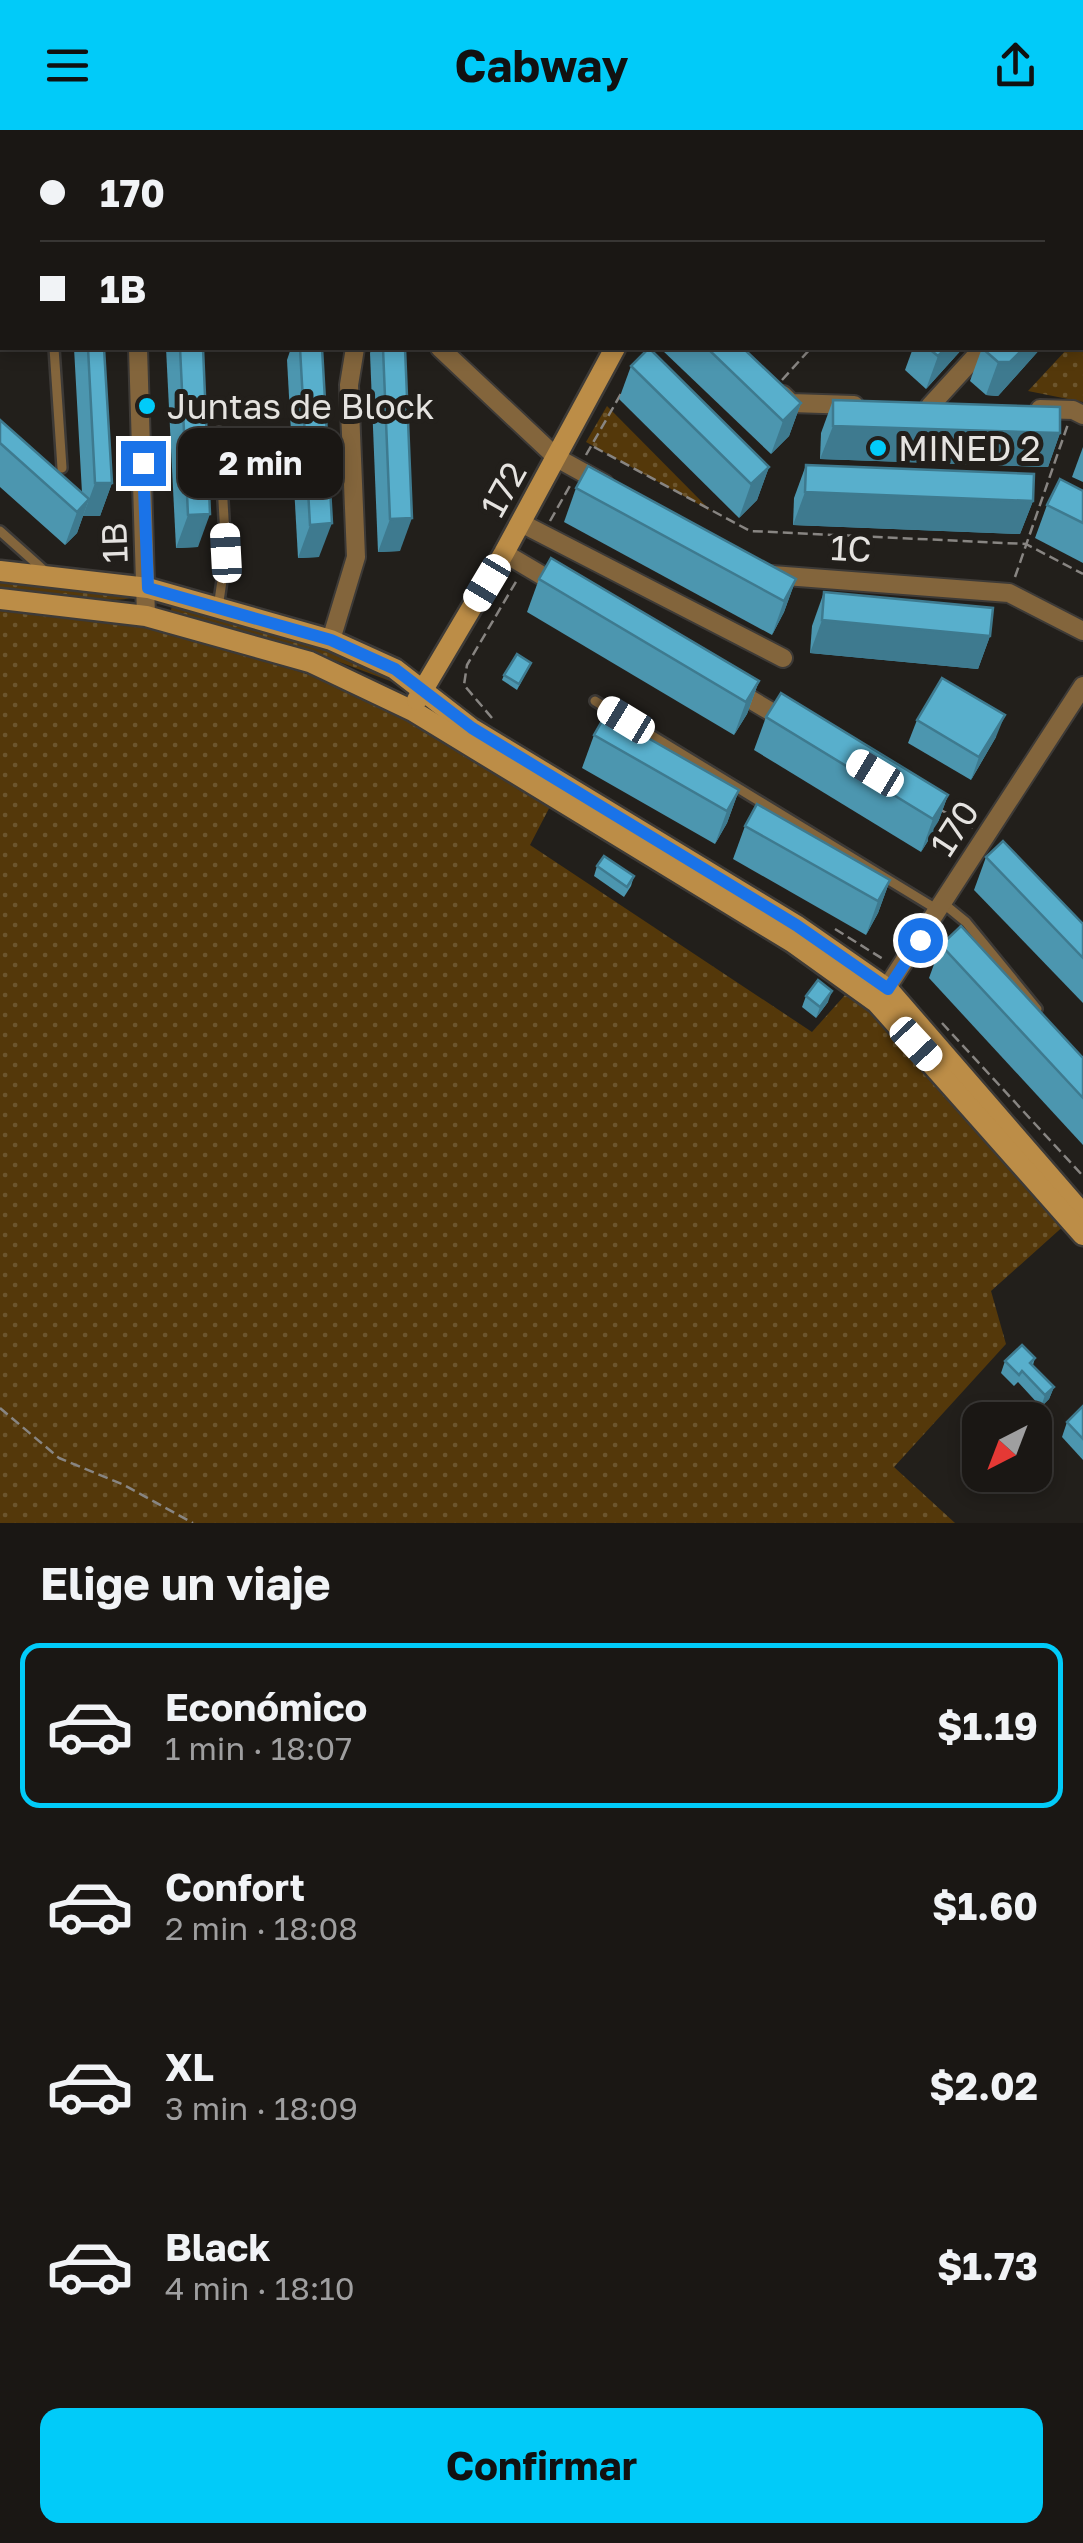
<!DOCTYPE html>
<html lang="es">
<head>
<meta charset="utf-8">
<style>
  body { margin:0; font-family:"Golos Text",sans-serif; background:#23201d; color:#f1f3f6; height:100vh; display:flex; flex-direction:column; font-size:38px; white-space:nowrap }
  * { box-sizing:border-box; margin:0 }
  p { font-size:32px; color:#9f9fa0 }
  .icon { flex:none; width:55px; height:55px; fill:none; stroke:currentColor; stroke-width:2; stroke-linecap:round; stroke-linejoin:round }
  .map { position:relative; height:1393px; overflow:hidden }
  .panel { display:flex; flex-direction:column; background:#1a1714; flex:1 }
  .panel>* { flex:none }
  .banner { position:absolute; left:0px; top:0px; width:1085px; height:220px; box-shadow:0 5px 15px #0003,0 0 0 2px #383634; display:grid; align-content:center; height:220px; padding:0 40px; background:#1a1714 }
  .needle { width:65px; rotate:222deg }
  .controls { position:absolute; left:962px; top:1272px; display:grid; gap:20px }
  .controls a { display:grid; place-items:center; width:90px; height:90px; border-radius:20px; background:#1a1714; box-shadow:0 5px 15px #0003,0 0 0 2px #383634; font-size:50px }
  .end { position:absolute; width:45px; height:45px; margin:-22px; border:12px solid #1a73e8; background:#fff; box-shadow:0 0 0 5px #fff }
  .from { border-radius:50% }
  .bubble { position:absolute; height:70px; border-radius:20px; background:#1a1714; box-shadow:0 5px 15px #0003,0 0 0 2px #383634; font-size:32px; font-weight:700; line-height:70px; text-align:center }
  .car { position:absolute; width:30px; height:60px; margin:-30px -15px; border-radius:12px; box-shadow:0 0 8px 2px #0007; background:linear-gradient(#fff 24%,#345 0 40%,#fff 0 76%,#345 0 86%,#fff 0) }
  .banner b { display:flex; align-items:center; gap:35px; height:95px; font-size:38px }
  .banner b+b { border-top:2px solid #383634 }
  .banner i { width:25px; height:25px; background:#f1f3f6 }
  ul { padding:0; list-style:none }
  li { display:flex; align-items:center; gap:30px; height:165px; margin:0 20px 15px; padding:0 20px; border:5px solid transparent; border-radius:20px }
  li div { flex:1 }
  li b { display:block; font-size:38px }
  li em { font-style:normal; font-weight:700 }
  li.selected { border-color:#01cbf9 }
  li>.icon { width:90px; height:90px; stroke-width:1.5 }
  h2 { padding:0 40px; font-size:45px; line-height:120px }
  .primary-button { display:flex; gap:20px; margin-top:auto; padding:20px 40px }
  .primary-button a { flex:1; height:115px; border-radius:20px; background:#01cbf9; color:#111; font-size:40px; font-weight:700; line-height:115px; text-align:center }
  header { display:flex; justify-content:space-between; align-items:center; height:130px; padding:0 40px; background:#01cbf9; color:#111; font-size:45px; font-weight:700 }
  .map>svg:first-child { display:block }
</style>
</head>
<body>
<header><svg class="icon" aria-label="menu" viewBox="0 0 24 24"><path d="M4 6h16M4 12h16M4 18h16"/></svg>Cabway<svg class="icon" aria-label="share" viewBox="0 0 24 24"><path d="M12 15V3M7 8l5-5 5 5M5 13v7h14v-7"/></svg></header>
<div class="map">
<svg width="1083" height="1393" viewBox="0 0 1083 1393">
  <defs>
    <pattern id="grass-dots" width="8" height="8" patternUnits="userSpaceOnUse" patternTransform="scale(2.5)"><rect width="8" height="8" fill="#54380a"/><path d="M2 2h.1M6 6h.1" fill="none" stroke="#6c552d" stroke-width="1.8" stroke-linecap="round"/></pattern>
  </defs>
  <rect width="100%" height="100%" fill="#221f1b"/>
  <g fill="url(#grass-dots)">
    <path d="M 1083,201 L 1083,272 L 1028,261 L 1068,218 L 1082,218 Z"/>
    <path d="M 607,276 L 711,381 L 586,312 Z"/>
    <path d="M 0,448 L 130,465 L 130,468 C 112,475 30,458 0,460 Z"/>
    <path d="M 0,474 L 91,478 L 379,566 L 557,663 L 530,715 L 812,902 L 845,865 L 880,878 L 1067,1093 L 991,1161 L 1006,1214 L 894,1337 L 955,1393 L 0,1393 Z"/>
    <path d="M 172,476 L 315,514 L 398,554 L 326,527 L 170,484 Z"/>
  </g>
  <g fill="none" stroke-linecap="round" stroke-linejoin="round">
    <defs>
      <g id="lane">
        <path d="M 54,218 L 62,338"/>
        <path d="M 0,401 L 47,443"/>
        <path d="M 218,478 L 226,423 L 219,302"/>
        <path d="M 595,571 L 938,780"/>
        <path d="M 944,774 L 966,792 L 1037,879"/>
      </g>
      <g id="street">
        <path d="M 248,0 L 248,2"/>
        <path d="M 138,218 L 146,486"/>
        <path d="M 440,218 L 557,328 L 604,354"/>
        <path d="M 783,265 L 791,273 L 854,275"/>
        <path d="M 930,276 L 983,218"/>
        <path d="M 1040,279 L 1073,280 L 1083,285"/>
        <path d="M 521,393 L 783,528"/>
        <path d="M 504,423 L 558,455"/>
        <path d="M 772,445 L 1009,463 L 1083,501"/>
        <path d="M 331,510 L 356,427 L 349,255 L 355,218"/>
        <path d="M 731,558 L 790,593"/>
        <path d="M 879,870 L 1083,556"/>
      </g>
      <g id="secondary">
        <path d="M 694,2 L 695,0"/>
        <path d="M 0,441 L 148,458 L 331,510 L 395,539 L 471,598 L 796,795 L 888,859 L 1083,1084"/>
        <path d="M 0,469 L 146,486 L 310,532 L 413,581 L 792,812 L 877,873 L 1083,1105"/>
        <path d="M 417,570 L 504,423 L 615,218"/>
      </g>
    </defs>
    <use href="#lane" stroke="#3d3a37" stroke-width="14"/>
    <use href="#street" stroke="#3d3a37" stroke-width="22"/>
    <use href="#secondary" stroke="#3d3a37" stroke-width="25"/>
    <g stroke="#888582" stroke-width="2.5" stroke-dasharray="10 5" stroke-linecap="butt">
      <path d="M 107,0 L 107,2"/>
      <path d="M 1008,2 L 1011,0"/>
      <path d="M 0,153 L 2,155"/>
      <path d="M 1082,210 L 1083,210"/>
      <path d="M 782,250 L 811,218"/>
      <path d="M 594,317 L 750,401 L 1026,414 L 1083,444"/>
      <path d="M 586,325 L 622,262"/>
      <path d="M 550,391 L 571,354"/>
      <path d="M 1015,447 L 1068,294"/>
      <path d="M 492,588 L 464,555 L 467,535 L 517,450"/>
      <path d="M 941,680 L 973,698"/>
      <path d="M 835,799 L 883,829"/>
      <path d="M 942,893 L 1083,1046"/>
      <path d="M 0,1278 L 59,1328 L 124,1355 L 193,1393"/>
    </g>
    <use href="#lane" stroke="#83653c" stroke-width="9"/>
    <use href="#street" stroke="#83653c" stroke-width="18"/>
    <use href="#secondary" stroke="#bc8d47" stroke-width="20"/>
  </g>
  <g fill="#4c96af">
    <path d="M 0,0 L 71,0 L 74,2 L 2,2 L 2,13 L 0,11 Z"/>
    <path d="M 0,38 L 2,40 L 2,107 L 0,105 Z"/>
    <path d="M 74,218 L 104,218 L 112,353 L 100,386 L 83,386 L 77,403 L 65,415 L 0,357 L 0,290 L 82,363 Z"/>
    <path d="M 166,218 L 203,218 L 198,417 L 176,418 Z"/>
    <path d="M 291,218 L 322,218 L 319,427 L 298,428 L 287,230 Z"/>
    <path d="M 372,218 L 405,218 L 400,421 L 378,422 L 370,223 Z"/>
    <path d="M 662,218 L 743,218 L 801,273 L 789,306 L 771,324 L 661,219 Z"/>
    <path d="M 913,218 L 963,218 L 926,259 L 905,240 Z"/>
    <path d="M 982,218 L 1041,218 L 998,266 L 986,265 L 970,251 Z"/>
    <path d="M 631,236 L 769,337 L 757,370 L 739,388 L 619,269 Z"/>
    <path d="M 833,270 L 1060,303 L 1048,337 L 820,329 L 821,303 Z"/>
    <path d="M 1083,317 L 1083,352 L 1072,347 Z"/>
    <path d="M 806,335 L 1033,371 L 1020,404 L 793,395 L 794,368 Z"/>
    <path d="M 576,358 L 796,449 L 784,482 L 772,505 L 564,392 Z"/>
    <path d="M 1083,361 L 1083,433 L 1035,408 L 1047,375 Z"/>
    <path d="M 539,449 L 759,551 L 747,584 L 734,605 L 527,482 Z"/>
    <path d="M 824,462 L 990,506 L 978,539 L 810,523 L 812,496 Z"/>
    <path d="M 531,533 L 517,560 L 502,550 L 504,545 Z"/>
    <path d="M 766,587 L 948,665 L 936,698 L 921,722 L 754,620 Z"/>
    <path d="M 917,590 L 996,607 L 971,650 L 908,613 Z"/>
    <path d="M 594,605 L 739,660 L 727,693 L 715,714 L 582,638 Z"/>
    <path d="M 745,696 L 890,750 L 878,783 L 866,805 L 733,729 Z"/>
    <path d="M 986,727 L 1083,794 L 1083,873 L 974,760 Z"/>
    <path d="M 597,736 L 634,746 L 631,756 L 624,767 L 594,746 Z"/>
    <path d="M 941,815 L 1083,928 L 1083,1015 L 929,848 Z"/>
    <path d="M 806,866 L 828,872 L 816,888 L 802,877 Z"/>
    <path d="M 1035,1228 L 1033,1235 L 1054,1257 L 1049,1269 L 1041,1277 L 1018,1252 L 1014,1256 L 1001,1243 L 1005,1231 Z"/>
    <path d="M 1083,1276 L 1083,1330 L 1062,1307 L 1067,1292 Z"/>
  </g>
  <g fill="#3e7a8f">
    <path d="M 119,0 L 149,0 L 148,2 L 118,2 Z"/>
    <path d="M 192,0 L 220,0 L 219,2 L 191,2 Z"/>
    <path d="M 946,218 L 963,218 L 926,259 L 938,226 Z"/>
    <path d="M 1024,218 L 1041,218 L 998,266 L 986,265 L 998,232 Z"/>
    <path d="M 801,273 L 789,306 L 771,324 L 783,291 Z"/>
    <path d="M 833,296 L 1060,303 L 1048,337 L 820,329 Z"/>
    <path d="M 769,337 L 757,370 L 739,388 L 751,354 Z"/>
    <path d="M 95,353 L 112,353 L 100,386 L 83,386 Z"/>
    <path d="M 805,362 L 1033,371 L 1020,404 L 793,395 Z"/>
    <path d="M 89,369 L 77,403 L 65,415 L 77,382 Z"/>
    <path d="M 210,384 L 198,417 L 176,418 L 188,385 Z"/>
    <path d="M 412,388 L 400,421 L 378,422 L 390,389 Z"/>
    <path d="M 332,393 L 319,427 L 298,428 L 310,395 Z"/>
    <path d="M 796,449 L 784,482 L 772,505 L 784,471 Z"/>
    <path d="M 822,490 L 990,506 L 978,539 L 810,523 Z"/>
    <path d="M 759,551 L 747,584 L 734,605 L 746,572 Z"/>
    <path d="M 1005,585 L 996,607 L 971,650 L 979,627 Z"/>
    <path d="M 739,660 L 727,693 L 715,714 L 727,681 Z"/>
    <path d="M 948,665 L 936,698 L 921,722 L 933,689 Z"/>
    <path d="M 890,750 L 878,783 L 866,805 L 878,771 Z"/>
    <path d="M 832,861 L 828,872 L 816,888 L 820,877 Z"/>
    <path d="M 1054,1257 L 1049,1269 L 1041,1277 L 1045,1265 Z"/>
  </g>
  <g fill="#58afcc" stroke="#3e7a8f" stroke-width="2.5">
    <path d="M 37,0 L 71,0 L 74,2 L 40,2 Z"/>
    <path d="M 738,0 L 758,0 L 767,2 L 738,2 Z"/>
    <path d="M 1012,0 L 1045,0 L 1047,2 L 1014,2 Z"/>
    <path d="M 0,38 L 2,40 L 2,63 L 0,60 Z"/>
    <path d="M 88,218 L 104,218 L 112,353 L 95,353 Z"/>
    <path d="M 180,218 L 203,218 L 210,384 L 188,385 Z"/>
    <path d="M 300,218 L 322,218 L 332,393 L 310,395 Z"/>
    <path d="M 383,218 L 405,218 L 412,388 L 390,389 Z"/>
    <path d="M 649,218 L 769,337 L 751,354 L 631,236 Z"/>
    <path d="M 707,218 L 743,218 L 801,273 L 783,291 Z"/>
    <path d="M 928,218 L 946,218 L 938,226 Z"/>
    <path d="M 982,218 L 1024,218 L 1010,232 L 998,232 Z"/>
    <path d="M 833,270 L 1060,277 L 1060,303 L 833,296 Z"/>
    <path d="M 0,290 L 89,369 L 77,382 L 0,313 Z"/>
    <path d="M 806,335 L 1034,344 L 1033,371 L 805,362 Z"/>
    <path d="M 588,336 L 796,449 L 784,471 L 576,358 Z"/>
    <path d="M 1060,349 L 1083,361 L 1083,393 L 1047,375 Z"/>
    <path d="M 551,428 L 759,551 L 746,572 L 539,449 Z"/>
    <path d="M 824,462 L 993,478 L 990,506 L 822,490 Z"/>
    <path d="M 517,524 L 531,533 L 519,554 L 504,545 Z"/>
    <path d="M 942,548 L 1005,585 L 979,627 L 917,590 Z"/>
    <path d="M 781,563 L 948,665 L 933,689 L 766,587 Z"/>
    <path d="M 606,584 L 739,660 L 727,681 L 594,605 Z"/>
    <path d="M 757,674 L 890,750 L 878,771 L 745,696 Z"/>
    <path d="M 1003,711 L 1083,794 L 1083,828 L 986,727 Z"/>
    <path d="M 604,726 L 634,746 L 627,757 L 597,736 Z"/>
    <path d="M 961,796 L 1083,928 L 1083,968 L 941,815 Z"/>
    <path d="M 818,850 L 832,861 L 820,877 L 806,866 Z"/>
    <path d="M 1022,1215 L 1035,1228 L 1030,1233 L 1054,1257 L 1045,1265 L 1022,1241 L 1019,1245 L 1005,1231 Z"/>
    <path d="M 1083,1276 L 1083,1309 L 1067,1292 Z"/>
  </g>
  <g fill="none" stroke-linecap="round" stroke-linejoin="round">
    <path stroke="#1a73e8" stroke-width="12" d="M 143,333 L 148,458 L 331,510 L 395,539 L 472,598 L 796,795 L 888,859 L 920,810"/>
  </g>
  <g fill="#01cbf9" stroke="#221f1b" stroke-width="4">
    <circle cx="147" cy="276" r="10"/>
    <circle cx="878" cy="318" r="10"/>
  </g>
  <g text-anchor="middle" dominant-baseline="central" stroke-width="10" stroke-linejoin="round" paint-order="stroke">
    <g font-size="35" fill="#e5e3e0" stroke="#221f1b" text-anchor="start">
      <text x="167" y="276">Juntas de Block</text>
      <text x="898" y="318">MINED 2</text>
    </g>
    <g font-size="35" fill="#e5e3e0" stroke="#221f1b">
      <text transform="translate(503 359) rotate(-61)">172</text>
      <text transform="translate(114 413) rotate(-92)">1B</text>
      <text transform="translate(851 418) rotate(3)">1C</text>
      <text transform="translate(954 698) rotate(-57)">170</text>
    </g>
  </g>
</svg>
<div class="controls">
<a><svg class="needle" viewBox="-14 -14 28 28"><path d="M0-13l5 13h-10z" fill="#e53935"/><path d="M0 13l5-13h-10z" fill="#9f9fa0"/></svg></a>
</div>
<i class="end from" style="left:920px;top:810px"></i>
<i class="end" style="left:143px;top:333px"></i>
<div class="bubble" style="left:178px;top:298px;width:165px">2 min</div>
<i class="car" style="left:226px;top:423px;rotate:357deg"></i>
<i class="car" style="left:487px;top:453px;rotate:211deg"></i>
<i class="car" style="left:626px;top:590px;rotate:301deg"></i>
<i class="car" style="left:875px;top:643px;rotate:301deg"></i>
<i class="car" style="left:916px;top:914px;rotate:137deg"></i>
<div class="banner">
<b><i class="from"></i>170</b>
<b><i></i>1B</b>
</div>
</div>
<section class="panel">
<h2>Elige un viaje</h2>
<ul>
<li class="selected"><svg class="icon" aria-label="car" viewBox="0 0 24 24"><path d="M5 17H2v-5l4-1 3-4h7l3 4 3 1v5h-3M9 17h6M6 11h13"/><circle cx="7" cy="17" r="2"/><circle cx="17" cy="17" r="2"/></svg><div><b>Económico</b><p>1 min · 18:07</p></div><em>$1.19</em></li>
<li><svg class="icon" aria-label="car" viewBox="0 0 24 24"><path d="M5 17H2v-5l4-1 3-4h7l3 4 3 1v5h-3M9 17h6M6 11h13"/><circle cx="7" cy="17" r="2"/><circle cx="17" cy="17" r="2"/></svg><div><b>Confort</b><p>2 min · 18:08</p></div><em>$1.60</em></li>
<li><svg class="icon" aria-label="car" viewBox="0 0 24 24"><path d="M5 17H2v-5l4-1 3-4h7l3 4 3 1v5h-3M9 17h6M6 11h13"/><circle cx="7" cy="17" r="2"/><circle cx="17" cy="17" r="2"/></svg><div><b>XL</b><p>3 min · 18:09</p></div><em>$2.02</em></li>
<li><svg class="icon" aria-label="car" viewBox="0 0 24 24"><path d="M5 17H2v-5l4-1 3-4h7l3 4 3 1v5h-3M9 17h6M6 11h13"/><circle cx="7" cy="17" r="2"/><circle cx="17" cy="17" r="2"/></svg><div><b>Black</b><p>4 min · 18:10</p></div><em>$1.73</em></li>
</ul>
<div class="primary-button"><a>Confirmar</a></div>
</section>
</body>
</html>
